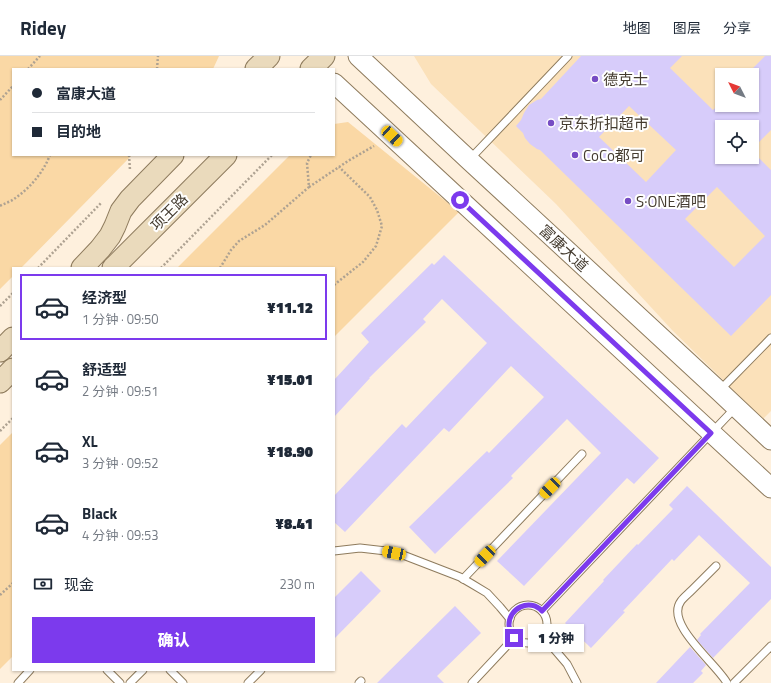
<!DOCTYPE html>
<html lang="zh">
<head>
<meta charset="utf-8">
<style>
  body { margin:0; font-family:"Titillium Web","Noto Sans SC",sans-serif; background:#f6f6f7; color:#1f2937; height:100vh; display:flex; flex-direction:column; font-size:15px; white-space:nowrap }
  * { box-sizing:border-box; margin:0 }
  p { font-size:13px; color:#747a83 }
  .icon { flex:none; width:22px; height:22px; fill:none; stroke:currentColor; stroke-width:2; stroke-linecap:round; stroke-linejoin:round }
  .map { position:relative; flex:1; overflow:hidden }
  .drawer { position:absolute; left:12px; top:211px; width:323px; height:404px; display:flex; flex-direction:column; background:#fff; border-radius:0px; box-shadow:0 1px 3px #0004 }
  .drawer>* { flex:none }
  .banner { position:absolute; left:12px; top:12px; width:323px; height:88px; border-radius:0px; box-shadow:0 1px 3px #0004; display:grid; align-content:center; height:88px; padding:0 20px; background:#fff }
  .needle { width:26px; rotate:312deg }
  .tools { position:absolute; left:715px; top:12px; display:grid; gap:8px }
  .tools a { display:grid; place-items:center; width:44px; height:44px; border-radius:0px; background:#fff; box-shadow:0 1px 3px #0004; font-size:20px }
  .end { position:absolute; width:18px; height:18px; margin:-9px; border:5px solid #7c3aed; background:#fff; box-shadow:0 0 0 2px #fff }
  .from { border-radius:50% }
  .bubble { position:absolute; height:28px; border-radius:0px; background:#fff; box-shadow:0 1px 3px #0004; font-size:13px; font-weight:800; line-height:28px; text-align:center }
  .car { position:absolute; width:12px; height:24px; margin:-12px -6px; border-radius:5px; box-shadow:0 0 3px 1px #0007; background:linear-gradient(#f5c518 24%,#345 0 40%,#f5c518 0 76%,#345 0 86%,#f5c518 0) }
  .banner b { display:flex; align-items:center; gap:14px; height:38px; font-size:15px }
  .banner b+b { border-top:1px solid #e0e1e3 }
  .banner i { width:10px; height:10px; background:#1f2937 }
  ul { padding:7px 0 0; list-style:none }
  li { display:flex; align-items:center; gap:12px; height:66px; margin:0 8px 6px; padding:0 12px; border:2px solid transparent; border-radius:0px }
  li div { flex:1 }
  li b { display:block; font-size:15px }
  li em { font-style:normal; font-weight:800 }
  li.current { border-color:#7c3aed }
  li>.icon { width:36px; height:36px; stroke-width:1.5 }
  .pay { display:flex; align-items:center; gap:10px; height:44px; padding:0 20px; font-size:15px }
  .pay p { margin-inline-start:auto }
  .button { display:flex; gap:8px; margin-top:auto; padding:8px 20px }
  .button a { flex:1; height:46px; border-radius:0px; background:#7c3aed; color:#fff; font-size:16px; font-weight:800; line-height:46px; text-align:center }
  header { display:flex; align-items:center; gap:24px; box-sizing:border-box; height:56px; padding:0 20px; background:#fff; border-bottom:1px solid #e0e1e3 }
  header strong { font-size:19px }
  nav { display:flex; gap:22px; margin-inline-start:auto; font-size:14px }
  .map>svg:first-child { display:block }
</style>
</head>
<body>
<header>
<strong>Ridey</strong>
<nav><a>地图</a><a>图层</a><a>分享</a></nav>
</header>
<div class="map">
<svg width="771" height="627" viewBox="0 0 771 627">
  <rect width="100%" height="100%" fill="#fef0dd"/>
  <path fill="#fbe1ba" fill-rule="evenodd" d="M 414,0 L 771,0 L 771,355 L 763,363 L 672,274 L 556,148 L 431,28 ZM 722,19 L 752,19 L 752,49 L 722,49 ZM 722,71 L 752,71 L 752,101 L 722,101 Z"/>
  <g fill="#fad8a5">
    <path d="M 0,0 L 219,0 L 213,13 L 13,13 L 13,99 L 132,99 L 21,212 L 13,212 L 13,220 L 0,233 Z"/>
    <path d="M 348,66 L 459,156 L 334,281 L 334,212 L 177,212 L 290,99 L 334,99 L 334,68 Z"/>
    <path d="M 13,376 L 13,600 L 0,613 L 0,389 Z"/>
  </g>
  <g fill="#d7ccfa" fill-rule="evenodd">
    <path d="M 581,0 L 682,0 L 670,12 L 713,54 L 718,49 L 752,49 L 752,13 L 765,0 L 771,0 L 771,74 L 752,93 L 752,71 L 722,71 L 722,101 L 758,101 L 771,114 L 771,239 L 731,280 L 540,94 L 537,93 L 530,88 L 525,82 L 523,77 L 516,70 L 521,64 L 524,57 L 529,49 L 537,44 L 541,43 ZM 629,50 L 676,94 L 646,126 L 599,81 ZM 717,131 L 765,180 L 734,211 L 685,163 Z"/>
    <path d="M 444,199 L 659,402 L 634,428 L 627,422 L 524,530 L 497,505 L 601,397 L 567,363 L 511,420 L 513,422 L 435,498 L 409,471 L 487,395 L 489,397 L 544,341 L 511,310 L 449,376 L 444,372 L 345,476 L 334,466 L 334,440 L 402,368 L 406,372 L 487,287 L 442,243 L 423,263 L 426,266 L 369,322 L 370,322 L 334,361 L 334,324 L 369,286 L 361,277 L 432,207 L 434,209 Z"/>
    <path d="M 687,430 L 771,511 L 771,543 L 713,602 L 697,584 L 701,579 L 700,578 L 750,527 L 699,479 L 674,505 L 672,503 L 623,555 L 625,556 L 591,592 L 565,567 L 604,525 L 603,524 L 637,488 L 638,489 L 673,453 L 669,449 Z"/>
    <path d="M 361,515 L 381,535 L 334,583 L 334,542 Z"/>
    <path d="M 455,550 L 481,577 L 437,620 L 444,627 L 377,627 Z"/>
    <path d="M 690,591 L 706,609 L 701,615 L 703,617 L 693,627 L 656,627 Z"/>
  </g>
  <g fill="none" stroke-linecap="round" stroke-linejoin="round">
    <defs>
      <g id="service">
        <path d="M 470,103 L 568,0"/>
        <path d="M 719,335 L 771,282"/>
        <path d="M 334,495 L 360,492 L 386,495 L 403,499 L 460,521 L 472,528 L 487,537 L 500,551 L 510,563"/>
        <path d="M 716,510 C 708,518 700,526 692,534 C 688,538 684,541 681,545 C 664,568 717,608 727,627"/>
        <path d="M 463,523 L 582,398"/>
        <circle cx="528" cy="568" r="19"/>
        <path d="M 542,555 L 736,351"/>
        <path d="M 543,580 L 567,608 L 577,627"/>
        <path d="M 107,614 L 120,627"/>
        <path d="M 170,614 L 183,627"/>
        <path d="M 18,627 L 30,614"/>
        <path d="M 130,627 L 143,614"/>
        <path d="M 248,627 L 261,614"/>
        <path d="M 359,627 L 361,625"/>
        <path d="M 472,627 L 514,582"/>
        <path d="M 734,627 L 771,590"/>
      </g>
      <g id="tertiary">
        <path d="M 358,0 L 469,104 L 719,335 L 771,384"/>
        <path d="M 334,27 L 771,432"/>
      </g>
      <g id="secondary">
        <path d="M 256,13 L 269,0"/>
        <path d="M 311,13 L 324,0"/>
        <path d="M 82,212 L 100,193 L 110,180 L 115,170 L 121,155 L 130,143 L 173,99"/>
        <path d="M 113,212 L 226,99"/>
        <path d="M 0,295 L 13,282"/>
        <path d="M 0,326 L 13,313"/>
      </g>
    </defs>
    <use href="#service" stroke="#8e7b5d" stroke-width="9"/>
    <use href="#tertiary" stroke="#8e7b5d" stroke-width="21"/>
    <use href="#secondary" stroke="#8e7b5d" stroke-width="23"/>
    <g stroke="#aea292" stroke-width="2.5" stroke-dasharray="2 2" stroke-linecap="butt">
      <path d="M 28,13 L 40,0"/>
      <path d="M 157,13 L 158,0"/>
      <path d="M 0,44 L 13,30"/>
      <path d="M 129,99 L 130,114"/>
      <path d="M 309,131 L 348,105 L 374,90"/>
      <path d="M 0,150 C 5,147 10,146 14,143 C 30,132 43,117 50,99"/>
      <path d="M 38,212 L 102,146"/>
      <path d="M 161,212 L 272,99"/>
      <path d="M 220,212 L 231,194 L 239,185 L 265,169 L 309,131 L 307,107 L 311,99"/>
      <path d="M 334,229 L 363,206 L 376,190 L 382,170 L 377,154 L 370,141 L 339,111"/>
      <path d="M 0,250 L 13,237"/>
      <path d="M 0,375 L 13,362"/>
      <path d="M 0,539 L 13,527"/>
    </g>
    <use href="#service" stroke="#fff" stroke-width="7"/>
    <use href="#tertiary" stroke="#fff" stroke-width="19"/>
    <use href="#secondary" stroke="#eadabc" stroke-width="21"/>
  </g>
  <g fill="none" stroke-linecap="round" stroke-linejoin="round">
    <path stroke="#7c3aed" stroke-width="5" d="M 460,144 L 711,377 L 542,555 C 530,542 508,552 509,570 C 510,575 512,578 514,582"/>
  </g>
  <g fill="#764cc4" stroke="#fff" stroke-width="1.5">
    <circle cx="595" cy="23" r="4"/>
    <circle cx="551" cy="67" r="4"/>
    <circle cx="575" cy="99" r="4"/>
    <circle cx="628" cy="145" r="4"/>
  </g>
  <g text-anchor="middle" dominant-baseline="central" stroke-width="4" stroke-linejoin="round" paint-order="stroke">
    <g font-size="15" fill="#443b2f" stroke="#fff" text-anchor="start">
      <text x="603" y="23">德克士</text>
      <text x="559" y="67">京东折扣超市</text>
      <text x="583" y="99">CoCo都可</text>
      <text x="636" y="145">S·ONE酒吧</text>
    </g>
    <g font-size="15" fill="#443b2f" stroke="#fff">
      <text transform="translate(169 156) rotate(-45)">项王路</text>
      <text transform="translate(564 192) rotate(43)">富康大道</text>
    </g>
  </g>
</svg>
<div class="tools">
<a><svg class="needle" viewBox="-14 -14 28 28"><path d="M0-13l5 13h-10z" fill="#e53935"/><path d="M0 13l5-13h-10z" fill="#747a83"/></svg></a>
<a><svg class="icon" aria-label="locate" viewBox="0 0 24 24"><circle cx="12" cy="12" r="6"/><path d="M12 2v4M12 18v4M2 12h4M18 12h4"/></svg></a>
</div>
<i class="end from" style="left:460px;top:144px"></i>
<i class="end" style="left:514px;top:582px"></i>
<div class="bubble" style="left:528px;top:568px;width:56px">1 分钟</div>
<i class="car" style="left:392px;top:80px;rotate:133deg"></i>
<i class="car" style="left:550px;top:432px;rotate:224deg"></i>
<i class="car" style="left:394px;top:497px;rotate:282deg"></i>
<i class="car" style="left:485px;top:500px;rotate:224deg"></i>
<div class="banner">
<b><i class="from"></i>富康大道</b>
<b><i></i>目的地</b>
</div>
<section class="drawer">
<ul>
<li class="current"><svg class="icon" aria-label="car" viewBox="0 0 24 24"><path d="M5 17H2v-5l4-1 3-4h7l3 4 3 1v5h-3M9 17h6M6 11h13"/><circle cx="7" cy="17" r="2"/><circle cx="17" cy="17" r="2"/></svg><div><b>经济型</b><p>1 分钟 · 09:50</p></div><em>¥11.12</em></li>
<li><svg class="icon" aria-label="car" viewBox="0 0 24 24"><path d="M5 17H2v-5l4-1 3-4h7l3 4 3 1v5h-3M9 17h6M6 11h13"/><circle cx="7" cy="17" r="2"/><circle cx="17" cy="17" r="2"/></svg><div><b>舒适型</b><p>2 分钟 · 09:51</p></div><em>¥15.01</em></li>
<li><svg class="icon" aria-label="car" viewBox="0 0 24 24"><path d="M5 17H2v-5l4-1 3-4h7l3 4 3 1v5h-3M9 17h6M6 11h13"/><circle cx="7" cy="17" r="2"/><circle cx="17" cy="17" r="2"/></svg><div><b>XL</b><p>3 分钟 · 09:52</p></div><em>¥18.90</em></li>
<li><svg class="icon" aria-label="car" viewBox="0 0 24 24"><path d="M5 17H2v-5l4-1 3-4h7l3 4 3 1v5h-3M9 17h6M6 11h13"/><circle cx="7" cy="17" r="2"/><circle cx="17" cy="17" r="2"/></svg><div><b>Black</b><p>4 分钟 · 09:53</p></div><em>¥8.41</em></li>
</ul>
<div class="pay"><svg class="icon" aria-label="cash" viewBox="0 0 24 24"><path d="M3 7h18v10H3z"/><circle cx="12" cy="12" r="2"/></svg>现金<p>230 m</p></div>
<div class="button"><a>确认</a></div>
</section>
</div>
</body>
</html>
